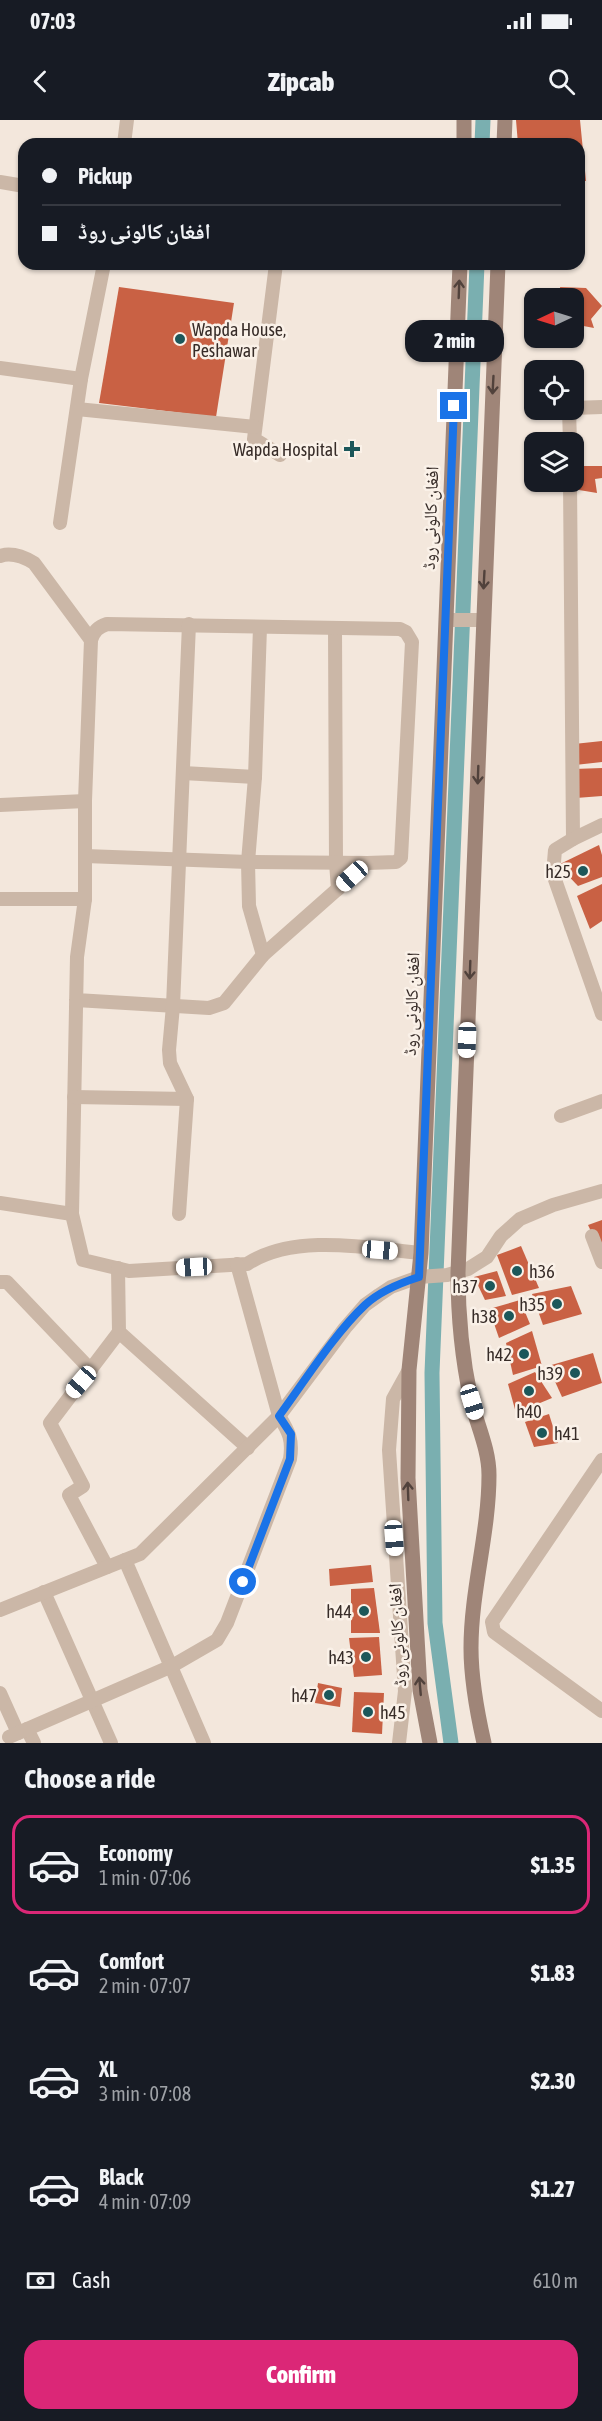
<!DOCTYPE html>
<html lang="en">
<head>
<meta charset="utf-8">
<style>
  body { margin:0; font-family:"Asap Condensed","Noto Naskh Arabic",sans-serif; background:#242831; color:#f1f3f6; height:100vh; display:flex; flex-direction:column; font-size:22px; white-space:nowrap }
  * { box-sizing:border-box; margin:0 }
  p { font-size:20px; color:#9ea1a6 }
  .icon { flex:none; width:33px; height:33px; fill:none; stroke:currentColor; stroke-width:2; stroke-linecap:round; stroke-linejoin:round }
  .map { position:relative; height:1623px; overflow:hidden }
  .panel { display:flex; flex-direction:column; background:#171b24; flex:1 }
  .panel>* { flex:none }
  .top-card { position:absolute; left:18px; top:18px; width:567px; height:132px; border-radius:18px; box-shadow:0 2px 4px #0004; display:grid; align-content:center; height:132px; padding:0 24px; background:#171b24 }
  .needle { width:39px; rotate:266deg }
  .controls { position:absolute; left:524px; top:168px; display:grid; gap:12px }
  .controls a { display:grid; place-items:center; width:60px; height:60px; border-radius:12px; background:#171b24; box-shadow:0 2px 4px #0004; font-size:30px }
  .end { position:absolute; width:27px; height:27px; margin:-14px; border:8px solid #1a73e8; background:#fff; box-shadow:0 0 0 3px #fff }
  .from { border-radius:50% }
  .bubble { position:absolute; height:42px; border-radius:18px; background:#171b24; box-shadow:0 2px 4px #0004; font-size:20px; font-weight:800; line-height:42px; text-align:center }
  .car { position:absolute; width:18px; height:36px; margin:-18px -9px; border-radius:8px; box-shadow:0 0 4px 2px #0007; background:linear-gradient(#fff 24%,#345 0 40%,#fff 0 76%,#345 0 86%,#fff 0) }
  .top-card b { display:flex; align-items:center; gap:21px; height:57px; font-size:22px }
  .top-card b+b { border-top:2px solid #363941 }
  .top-card i { width:15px; height:15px; background:#f1f3f6 }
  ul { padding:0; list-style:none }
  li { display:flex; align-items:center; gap:18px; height:99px; margin:0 12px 9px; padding:0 12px; border:3px solid transparent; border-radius:18px }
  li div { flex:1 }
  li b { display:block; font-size:22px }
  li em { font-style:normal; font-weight:800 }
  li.current { border-color:#db2777 }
  li>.icon { width:54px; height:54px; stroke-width:1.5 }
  h2 { padding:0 24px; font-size:27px; line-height:72px }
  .pay { display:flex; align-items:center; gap:15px; height:66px; padding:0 24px; font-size:22px }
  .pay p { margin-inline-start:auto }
  .action { display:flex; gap:12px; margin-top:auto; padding:12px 24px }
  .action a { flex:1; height:69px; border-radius:18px; background:#db2777; color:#fff; font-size:24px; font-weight:800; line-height:69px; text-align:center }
  .status { display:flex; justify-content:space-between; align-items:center; height:42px; padding:0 30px; background:#171b24; direction:ltr }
  .status svg { height:16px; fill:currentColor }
  header { display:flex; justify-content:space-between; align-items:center; height:78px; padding:0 24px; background:#171b24; font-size:27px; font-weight:800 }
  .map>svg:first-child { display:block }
</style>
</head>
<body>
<div class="status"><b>07:03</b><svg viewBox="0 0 49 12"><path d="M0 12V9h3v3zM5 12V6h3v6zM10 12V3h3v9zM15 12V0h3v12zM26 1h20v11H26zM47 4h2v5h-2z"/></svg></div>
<header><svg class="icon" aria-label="back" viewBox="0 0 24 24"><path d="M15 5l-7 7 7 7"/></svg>Zipcab<svg class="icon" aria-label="search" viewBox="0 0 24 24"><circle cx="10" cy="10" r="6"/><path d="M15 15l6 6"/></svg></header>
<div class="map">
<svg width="602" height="1623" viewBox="0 0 602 1623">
  <rect width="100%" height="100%" fill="#f3e7dc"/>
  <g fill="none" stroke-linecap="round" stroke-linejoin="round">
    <g stroke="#7aafb0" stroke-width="15">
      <path d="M 482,24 L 483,0"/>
      <path d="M 451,1623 L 435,1503 L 432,1253 L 477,144"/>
    </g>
  </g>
  <g fill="#c96144">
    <path d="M 516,0 L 580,0 L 586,61 L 579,60 L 579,24 L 518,24 Z"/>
    <path d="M 119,167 L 234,183 L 216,297 L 99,283 Z"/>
    <path d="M 560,167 L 586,168 L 602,186 L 591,199 L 594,208 L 573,204 L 573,178 L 562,178 Z"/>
    <path d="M 580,346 L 602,346 L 602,358 L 595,359 L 597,373 L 579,370 Z"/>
    <path d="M 602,621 L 602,642 L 575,645 L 574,624 Z"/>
    <path d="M 602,648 L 602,676 L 576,678 L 574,649 Z"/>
    <path d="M 599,725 L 602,735 L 602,757 L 578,766 L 558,745 Z"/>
    <path d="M 602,764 L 602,801 L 590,809 L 577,776 Z"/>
    <path d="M 602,1100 L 602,1134 L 588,1105 Z"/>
    <path d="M 521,1126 L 539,1168 L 512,1175 L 497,1135 Z"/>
    <path d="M 497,1151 L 506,1176 L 485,1180 L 474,1157 Z"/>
    <path d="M 571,1166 L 582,1194 L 543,1205 L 532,1174 Z"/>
    <path d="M 520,1180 L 530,1204 L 499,1218 L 489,1189 Z"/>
    <path d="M 532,1211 L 542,1246 L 513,1255 L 506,1223 Z"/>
    <path d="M 593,1233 L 602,1263 L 562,1277 L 548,1246 Z"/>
    <path d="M 535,1252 L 552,1278 L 516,1293 L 508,1264 Z"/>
    <path d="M 549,1294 L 558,1323 L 534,1327 L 525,1302 Z"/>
    <path d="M 371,1445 L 373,1462 L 330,1466 L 329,1449 Z"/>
    <path d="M 374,1468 L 380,1513 L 351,1513 L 351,1469 Z"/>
    <path d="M 379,1517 L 382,1555 L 354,1557 L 349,1518 Z"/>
    <path d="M 318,1563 L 342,1568 L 340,1587 L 315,1583 Z"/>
    <path d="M 354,1572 L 384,1573 L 382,1614 L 352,1612 Z"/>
  </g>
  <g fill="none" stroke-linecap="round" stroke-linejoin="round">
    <g stroke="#cbb7a7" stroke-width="14">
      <path d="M 124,24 L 127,0"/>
      <path d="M 0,62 L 24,66"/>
      <path d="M 276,144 L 254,319 L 280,335"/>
      <path d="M 0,248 L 81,259"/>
      <path d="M 573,288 L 602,287"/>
      <path d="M 77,289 L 255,307"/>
      <path d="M 569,290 L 570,322"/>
      <path d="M 570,362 L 573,719 L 555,730 L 553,754 L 602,894"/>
      <path d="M 60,403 L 81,259 L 104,144"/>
      <path d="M 0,436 C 12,432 24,437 34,443 L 91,520"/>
      <path d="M 446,500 L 483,500"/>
      <path d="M 260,507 L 255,657 L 248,742 L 249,786 L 263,835"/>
      <path d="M 335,508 L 336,743 L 338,769"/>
      <path d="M 183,653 L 255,657"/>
      <path d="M 0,685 L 85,681"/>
      <path d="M 573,719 L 602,705"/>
      <path d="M 85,736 L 248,742 L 367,743"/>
      <path d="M 0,779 L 85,779"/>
      <path d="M 76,880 L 209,888 L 224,883 L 263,835 L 367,743 L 396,742 L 401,738 L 412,522 L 406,512 L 400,509 L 107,504 C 98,507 94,511 91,520 L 85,681 L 85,779 L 77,837 L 72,1094 L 83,1140 L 129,1151 L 247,1144 C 295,1113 368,1128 421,1133"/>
      <path d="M 74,977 L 187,979"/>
      <path d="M 561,996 L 602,981"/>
      <path d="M 0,1083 L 72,1094"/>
      <path d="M 179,1094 L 187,979 L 170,943 L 169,930 L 173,886 L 189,504"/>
      <path d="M 592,1116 L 602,1142"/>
      <path d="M 118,1148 L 119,1212 L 248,1328"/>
      <path d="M 0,1162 L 7,1162 L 91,1250"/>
      <path d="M 602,1340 L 492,1502 L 494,1512 L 602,1591"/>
      <path d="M 125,1440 L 204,1623"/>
      <path d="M 107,1447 L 69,1375 L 83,1366 L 50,1303 L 119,1212"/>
      <path d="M 44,1472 L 111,1623"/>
      <path d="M 0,1490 L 140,1434 L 279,1296 L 345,1208 L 365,1185 L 379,1175 L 391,1167 L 419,1157 L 447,1155 L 468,1149 L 487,1137 L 501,1116 L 520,1099 L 553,1085 L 602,1071"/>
      <path d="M 0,1573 L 18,1613"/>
      <path d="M 27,1609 L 34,1623"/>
      <path d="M 9,1617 L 172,1546 L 217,1520 L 227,1503 L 290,1339 C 293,1320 289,1312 279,1296 L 237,1144"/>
      <path d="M 399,1623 L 405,1571 L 389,1330 L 393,1279 L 409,1250"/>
    </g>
    <g stroke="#9f8578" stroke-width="15">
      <path d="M 464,24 L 464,0"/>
      <path d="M 504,24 L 505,0"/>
      <path d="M 430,1623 L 420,1570 L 408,1358 L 409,1250 L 421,1133 L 460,144"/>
      <path d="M 484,1623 C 477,1592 471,1560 471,1528 C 471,1470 489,1413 489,1355 C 489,1329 477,1305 471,1280 C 462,1238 458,1195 458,1153 L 498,144"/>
    </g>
  </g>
  <defs><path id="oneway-shaft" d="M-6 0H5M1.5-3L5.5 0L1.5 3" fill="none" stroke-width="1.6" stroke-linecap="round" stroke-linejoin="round" transform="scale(1.5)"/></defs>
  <g stroke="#51423c">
    <use href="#oneway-shaft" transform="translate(459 169) rotate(-88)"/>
    <use href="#oneway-shaft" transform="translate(493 265) rotate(93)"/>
    <use href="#oneway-shaft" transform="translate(484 460) rotate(93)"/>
    <use href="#oneway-shaft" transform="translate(478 655) rotate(92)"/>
    <use href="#oneway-shaft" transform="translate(470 850) rotate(92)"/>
    <use href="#oneway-shaft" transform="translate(408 1371) rotate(-92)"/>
    <use href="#oneway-shaft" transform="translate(420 1566) rotate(-95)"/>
  </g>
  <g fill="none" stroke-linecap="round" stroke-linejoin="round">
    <path stroke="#1a73e8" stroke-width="8" d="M 243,1462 L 290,1339 L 291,1314 L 279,1296 C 304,1262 335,1213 365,1185 C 380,1171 400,1163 419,1157 L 454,286"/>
  </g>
  <g fill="#1c575a" stroke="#faf1e8" stroke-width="2">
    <circle cx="180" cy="219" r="6"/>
    <path d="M349 320h6v6h6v6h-6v6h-6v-6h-6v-6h6z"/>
    <circle cx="583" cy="751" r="6"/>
    <circle cx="517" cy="1151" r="6"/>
    <circle cx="490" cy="1166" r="6"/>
    <circle cx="557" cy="1184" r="6"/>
    <circle cx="509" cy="1196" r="6"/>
    <circle cx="524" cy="1234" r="6"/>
    <circle cx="575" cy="1253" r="6"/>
    <circle cx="529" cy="1271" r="6"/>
    <circle cx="542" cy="1313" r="6"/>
    <circle cx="364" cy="1491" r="6"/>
    <circle cx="366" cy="1537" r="6"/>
    <circle cx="329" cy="1575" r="6"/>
    <circle cx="368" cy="1592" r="6"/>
  </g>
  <g text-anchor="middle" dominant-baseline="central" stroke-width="5" stroke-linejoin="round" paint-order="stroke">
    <g font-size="18" fill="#372c28" stroke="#faf1e8" text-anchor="end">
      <text x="192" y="209" text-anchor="start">Wapda House,<tspan x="192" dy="21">Peshawar</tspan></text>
      <text x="338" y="329">Wapda Hospital</text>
      <text x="571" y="751">h25</text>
      <text x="529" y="1151" text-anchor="start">h36</text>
      <text x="478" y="1166">h37</text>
      <text x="545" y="1184">h35</text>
      <text x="497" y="1196">h38</text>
      <text x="512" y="1234">h42</text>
      <text x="563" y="1253">h39</text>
      <text x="529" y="1291" text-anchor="middle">h40</text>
      <text x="554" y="1313" text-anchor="start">h41</text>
      <text x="352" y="1491">h44</text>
      <text x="354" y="1537">h43</text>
      <text x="317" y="1575">h47</text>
      <text x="380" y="1592" text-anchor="start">h45</text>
    </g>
    <g font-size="18" fill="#372c28" stroke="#faf1e8">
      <text transform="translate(430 398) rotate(-88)">افغان کالونی روڈ</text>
      <text transform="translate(411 884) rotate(-88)">افغان کالونی روڈ</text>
      <text transform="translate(397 1515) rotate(-93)">افغان کالونی روڈ</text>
    </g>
  </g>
</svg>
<div class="controls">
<a><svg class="needle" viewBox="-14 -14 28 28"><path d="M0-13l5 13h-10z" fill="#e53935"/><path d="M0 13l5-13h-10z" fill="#9ea1a6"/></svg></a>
<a><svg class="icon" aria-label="locate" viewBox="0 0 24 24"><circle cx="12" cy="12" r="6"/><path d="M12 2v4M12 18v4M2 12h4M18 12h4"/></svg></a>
<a><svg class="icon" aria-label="layers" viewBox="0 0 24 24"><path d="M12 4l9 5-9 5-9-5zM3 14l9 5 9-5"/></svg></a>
</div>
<i class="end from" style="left:243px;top:1462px"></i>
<i class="end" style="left:454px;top:286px"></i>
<div class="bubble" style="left:405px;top:200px;width:99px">2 min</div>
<i class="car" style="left:352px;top:756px;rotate:228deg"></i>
<i class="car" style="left:467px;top:920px;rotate:182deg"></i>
<i class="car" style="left:380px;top:1130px;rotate:95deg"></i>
<i class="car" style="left:194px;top:1147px;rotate:267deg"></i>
<i class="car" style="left:81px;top:1262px;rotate:221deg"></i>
<i class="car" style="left:472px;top:1282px;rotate:163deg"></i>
<i class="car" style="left:394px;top:1418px;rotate:176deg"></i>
<div class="top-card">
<b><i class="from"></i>Pickup</b>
<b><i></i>افغان کالونی روڈ</b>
</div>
</div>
<section class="panel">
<h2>Choose a ride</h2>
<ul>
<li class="current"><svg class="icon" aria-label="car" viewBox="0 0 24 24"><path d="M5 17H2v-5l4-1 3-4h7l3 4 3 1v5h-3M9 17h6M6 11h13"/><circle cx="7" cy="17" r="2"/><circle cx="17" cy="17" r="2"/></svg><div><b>Economy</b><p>1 min · 07:06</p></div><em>$1.35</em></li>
<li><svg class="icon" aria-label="car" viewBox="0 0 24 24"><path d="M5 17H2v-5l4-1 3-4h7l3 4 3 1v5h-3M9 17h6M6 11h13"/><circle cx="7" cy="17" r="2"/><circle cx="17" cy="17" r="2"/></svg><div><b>Comfort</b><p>2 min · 07:07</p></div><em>$1.83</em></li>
<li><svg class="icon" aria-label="car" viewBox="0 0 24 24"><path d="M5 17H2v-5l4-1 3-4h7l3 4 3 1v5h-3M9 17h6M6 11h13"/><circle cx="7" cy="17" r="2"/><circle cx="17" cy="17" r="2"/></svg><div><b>XL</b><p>3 min · 07:08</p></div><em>$2.30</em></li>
<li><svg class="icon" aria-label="car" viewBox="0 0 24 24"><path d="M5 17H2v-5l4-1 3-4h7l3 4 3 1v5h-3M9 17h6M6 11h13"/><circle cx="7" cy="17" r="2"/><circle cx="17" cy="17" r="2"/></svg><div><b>Black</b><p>4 min · 07:09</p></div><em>$1.27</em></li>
</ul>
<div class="pay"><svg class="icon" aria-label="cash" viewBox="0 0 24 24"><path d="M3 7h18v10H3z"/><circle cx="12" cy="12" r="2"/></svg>Cash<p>610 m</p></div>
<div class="action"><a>Confirm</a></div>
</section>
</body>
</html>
